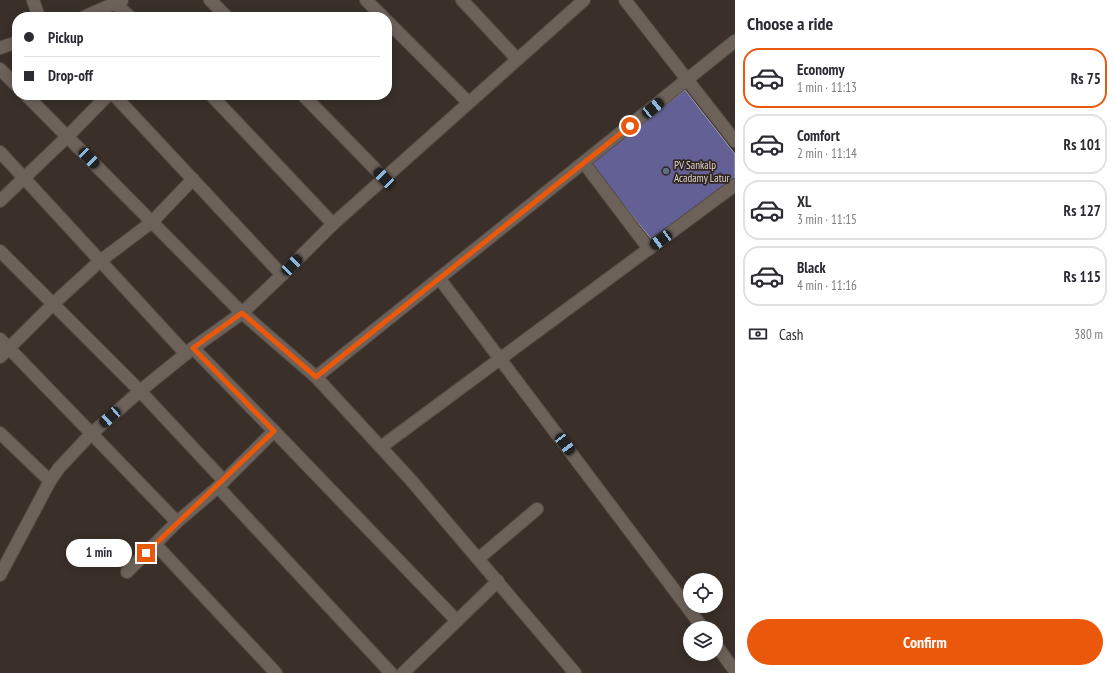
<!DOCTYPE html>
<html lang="en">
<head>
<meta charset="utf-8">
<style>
  body { margin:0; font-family:"PT Sans Narrow",sans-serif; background:#f2f2f3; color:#2b2b33; height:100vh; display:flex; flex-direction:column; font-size:15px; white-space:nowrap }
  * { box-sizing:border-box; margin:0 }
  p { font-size:13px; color:#7c7c81 }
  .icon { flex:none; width:22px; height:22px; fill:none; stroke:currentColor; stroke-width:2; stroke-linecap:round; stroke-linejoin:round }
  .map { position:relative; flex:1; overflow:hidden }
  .side { display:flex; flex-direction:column; background:#fff; width:380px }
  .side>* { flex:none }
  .banner { position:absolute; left:12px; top:12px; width:380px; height:88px; border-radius:16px; box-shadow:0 2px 10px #0003; display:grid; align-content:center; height:88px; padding:0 12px; background:#fff }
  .buttons { position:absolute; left:683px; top:573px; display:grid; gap:8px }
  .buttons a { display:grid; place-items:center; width:40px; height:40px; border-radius:50%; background:#fff; box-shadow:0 2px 10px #0003; font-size:20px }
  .end { position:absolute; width:18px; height:18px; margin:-9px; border:5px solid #ea580c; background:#fff; box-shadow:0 0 0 2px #fff }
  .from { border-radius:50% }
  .bubble { position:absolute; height:28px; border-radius:14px; background:#fff; box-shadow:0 2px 10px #0003; font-size:13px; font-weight:800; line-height:28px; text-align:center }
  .car { position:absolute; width:12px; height:24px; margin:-12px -6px; border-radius:5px; box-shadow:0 0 3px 1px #0007; background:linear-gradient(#222 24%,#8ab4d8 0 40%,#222 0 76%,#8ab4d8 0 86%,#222 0) }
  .banner b { display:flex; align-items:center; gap:14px; height:38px; font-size:15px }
  .banner b+b { border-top:1px solid #e1e1e2 }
  .banner i { width:10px; height:10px; background:#2b2b33 }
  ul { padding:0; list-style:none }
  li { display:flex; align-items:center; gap:12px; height:60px; margin:0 8px 6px; padding:0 4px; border:2px solid #e1e1e2; border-radius:16px }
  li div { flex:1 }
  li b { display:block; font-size:15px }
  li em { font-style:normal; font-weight:800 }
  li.selected { border-color:#ea580c }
  li>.icon { width:36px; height:36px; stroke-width:1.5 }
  h2 { padding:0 12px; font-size:18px; line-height:48px }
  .pay { display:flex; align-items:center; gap:10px; height:44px; padding:0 12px; font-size:15px }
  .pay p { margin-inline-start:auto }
  .button { display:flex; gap:8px; margin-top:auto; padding:8px 12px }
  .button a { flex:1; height:46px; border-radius:24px; background:#ea580c; color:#fff; font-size:16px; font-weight:800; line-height:46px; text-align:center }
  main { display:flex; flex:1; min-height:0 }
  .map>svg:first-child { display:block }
</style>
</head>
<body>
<main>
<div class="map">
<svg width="735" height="673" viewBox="0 0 735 673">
  <rect width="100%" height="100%" fill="#3a3029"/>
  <path fill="#636095" stroke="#a1a2af" d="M 685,90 L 735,154 L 735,179 L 652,240 L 591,164 Z"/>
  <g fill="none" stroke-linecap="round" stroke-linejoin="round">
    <defs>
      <g id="street">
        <path d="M 33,0 L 39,17"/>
        <path d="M 210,0 L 227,17"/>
        <path d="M 366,0 L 383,17"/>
        <path d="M 462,0 L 517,59"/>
        <path d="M 625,0 L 735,141"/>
        <path d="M 116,4 L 130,17"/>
        <path d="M 84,17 L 122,0"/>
        <path d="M 387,21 L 468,102"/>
        <path d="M 0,48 L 17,42"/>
        <path d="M 0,69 L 17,86"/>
        <path d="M 26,95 L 242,313 L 316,377 L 410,479 L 575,673"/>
        <path d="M 114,95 L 282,275"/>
        <path d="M 211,95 L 333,224"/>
        <path d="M 303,95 L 384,178"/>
        <path d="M 0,152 L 186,354"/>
        <path d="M 584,163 L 649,249"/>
        <path d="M 0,201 L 67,137 L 108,95"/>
        <path d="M 0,251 L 140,391 L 224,481"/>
        <path d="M 439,278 L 703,628"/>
        <path d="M 0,339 L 177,522"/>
        <path d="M 193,348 L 274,431"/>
        <path d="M 0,357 L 53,304 L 100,261 L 152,222 L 193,179"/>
        <path d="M 316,377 L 735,41"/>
        <path d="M 0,433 L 50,481"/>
        <path d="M 381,447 L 735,185"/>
        <path d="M 155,544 L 276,673"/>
        <path d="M 478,559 L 537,509"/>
        <path d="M 127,572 L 177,522 L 218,487"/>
        <path d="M 0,575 L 50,481 L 59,468 L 91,434 L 140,391 L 193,348 L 242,313 L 282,275 L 333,224 L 584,0"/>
        <path d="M 716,645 L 735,671"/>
        <path d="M 391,673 L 218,487 L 274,431 L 457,621"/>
        <path d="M 403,673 L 498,581"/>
      </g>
    </defs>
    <use href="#street" stroke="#564d47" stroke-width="14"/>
    <use href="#street" stroke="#6d625a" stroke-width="12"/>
  </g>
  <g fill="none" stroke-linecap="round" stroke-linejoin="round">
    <path stroke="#ea580c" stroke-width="5" d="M 146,553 L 274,431 L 193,348 L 242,313 L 316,377 L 630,126"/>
  </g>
  <circle fill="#5c6f8a" stroke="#30261f" stroke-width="1.5" cx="666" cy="171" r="4"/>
  <g text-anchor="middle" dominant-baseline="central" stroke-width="3.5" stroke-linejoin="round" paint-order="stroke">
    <g font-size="11" fill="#ddd6d2" stroke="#30261f" text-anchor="start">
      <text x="674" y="165">PV Sankalp<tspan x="674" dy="13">Acadamy Latur</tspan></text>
    </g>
  </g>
</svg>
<div class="buttons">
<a><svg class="icon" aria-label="locate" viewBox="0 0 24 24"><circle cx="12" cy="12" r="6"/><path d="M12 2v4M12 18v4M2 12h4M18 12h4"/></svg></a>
<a><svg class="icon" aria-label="layers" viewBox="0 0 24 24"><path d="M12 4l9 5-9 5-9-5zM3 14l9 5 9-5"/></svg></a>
</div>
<i class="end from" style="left:630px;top:126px"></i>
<i class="end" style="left:146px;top:553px"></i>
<div class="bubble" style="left:66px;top:539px;width:66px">1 min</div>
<i class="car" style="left:653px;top:108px;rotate:51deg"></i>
<i class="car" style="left:89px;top:158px;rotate:136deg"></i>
<i class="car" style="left:384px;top:178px;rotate:316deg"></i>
<i class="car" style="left:661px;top:240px;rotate:234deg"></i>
<i class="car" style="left:292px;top:265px;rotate:44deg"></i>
<i class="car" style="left:110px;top:417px;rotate:228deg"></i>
<i class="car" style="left:565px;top:444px;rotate:143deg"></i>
<div class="banner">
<b><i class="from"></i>Pickup</b>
<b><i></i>Drop-off</b>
</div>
</div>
<section class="side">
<h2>Choose a ride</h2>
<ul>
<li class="selected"><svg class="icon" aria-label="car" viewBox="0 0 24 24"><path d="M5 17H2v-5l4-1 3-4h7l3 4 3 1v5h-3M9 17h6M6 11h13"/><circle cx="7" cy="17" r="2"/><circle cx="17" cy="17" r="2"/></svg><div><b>Economy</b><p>1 min · 11:13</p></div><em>Rs 75</em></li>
<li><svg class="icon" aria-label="car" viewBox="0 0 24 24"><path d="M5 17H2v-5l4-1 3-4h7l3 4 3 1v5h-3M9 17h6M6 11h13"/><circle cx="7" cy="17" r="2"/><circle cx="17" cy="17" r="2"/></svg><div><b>Comfort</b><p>2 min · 11:14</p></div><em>Rs 101</em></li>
<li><svg class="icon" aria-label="car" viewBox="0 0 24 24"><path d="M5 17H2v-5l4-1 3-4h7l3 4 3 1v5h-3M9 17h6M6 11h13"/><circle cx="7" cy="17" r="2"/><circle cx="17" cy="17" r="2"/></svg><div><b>XL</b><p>3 min · 11:15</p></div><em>Rs 127</em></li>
<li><svg class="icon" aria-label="car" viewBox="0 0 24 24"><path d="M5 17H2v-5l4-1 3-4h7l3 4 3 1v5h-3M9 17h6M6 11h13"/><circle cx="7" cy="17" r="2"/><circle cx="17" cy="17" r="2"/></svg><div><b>Black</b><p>4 min · 11:16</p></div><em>Rs 115</em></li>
</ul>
<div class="pay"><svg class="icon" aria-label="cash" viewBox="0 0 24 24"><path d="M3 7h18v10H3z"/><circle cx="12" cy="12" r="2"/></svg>Cash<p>380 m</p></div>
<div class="button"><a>Confirm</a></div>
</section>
</main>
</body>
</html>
